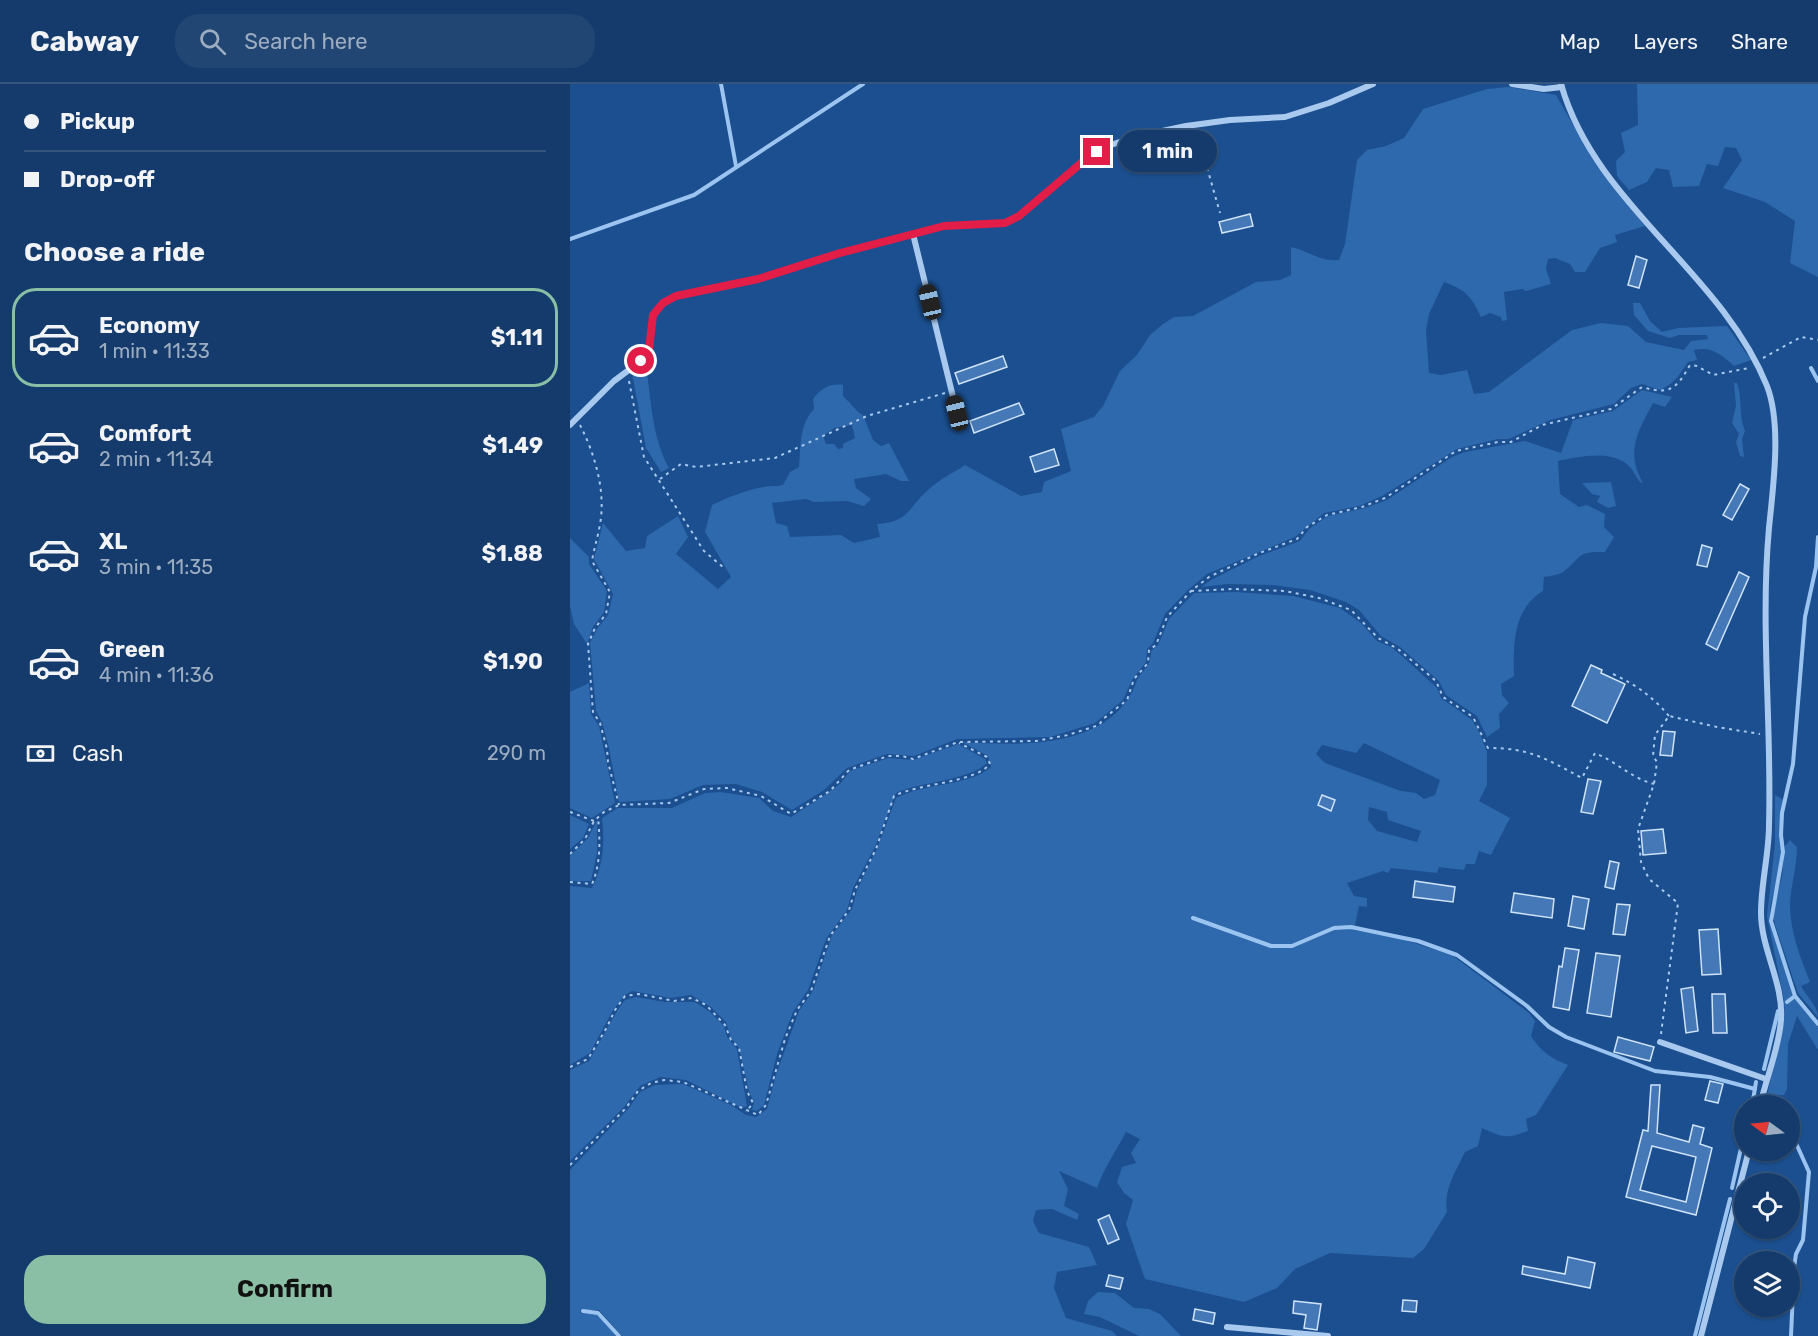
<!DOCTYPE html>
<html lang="en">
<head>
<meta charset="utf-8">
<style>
  body { margin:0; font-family:Rubik,sans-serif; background:#214673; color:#f1f3f6; height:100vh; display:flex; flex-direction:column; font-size:22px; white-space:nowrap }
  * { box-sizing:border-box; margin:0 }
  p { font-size:20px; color:#9dadc1 }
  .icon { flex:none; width:33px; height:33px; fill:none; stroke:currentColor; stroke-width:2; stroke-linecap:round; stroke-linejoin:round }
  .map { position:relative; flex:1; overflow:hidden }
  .panel { display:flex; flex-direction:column; background:#143b6b; width:570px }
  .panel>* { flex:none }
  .hud { display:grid; align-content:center; height:132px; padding:0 24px; background:#143b6b }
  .needle { width:39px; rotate:285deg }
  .fabs { position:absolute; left:1164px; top:1011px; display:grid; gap:12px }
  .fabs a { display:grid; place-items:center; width:66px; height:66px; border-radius:50%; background:#143b6b; box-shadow:0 2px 4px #0004,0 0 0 2px #33557e; font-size:30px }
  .end { position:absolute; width:27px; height:27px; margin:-14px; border:8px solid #e11d48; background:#fff; box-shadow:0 0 0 3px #fff }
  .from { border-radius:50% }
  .bubble { position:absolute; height:42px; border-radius:21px; background:#143b6b; box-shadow:0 2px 4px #0004,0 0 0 2px #33557e; font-size:20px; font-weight:700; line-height:42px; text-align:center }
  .car { position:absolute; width:18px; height:36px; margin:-18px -9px; border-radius:8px; box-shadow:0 0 4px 2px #0007; background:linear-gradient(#222 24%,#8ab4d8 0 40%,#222 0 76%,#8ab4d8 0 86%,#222 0) }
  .hud b { display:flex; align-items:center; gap:21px; height:57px; font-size:22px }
  .hud b+b { border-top:2px solid #33557e }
  .hud i { width:15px; height:15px; background:#f1f3f6 }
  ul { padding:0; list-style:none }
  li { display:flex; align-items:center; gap:18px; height:99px; margin:0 12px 9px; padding:0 12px; border:3px solid transparent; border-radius:24px }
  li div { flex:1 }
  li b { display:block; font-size:22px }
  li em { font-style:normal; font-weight:700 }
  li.current { border-color:#8abfa5 }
  li>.icon { width:54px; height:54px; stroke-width:1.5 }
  h2 { padding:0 24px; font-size:27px; line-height:72px }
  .pay { display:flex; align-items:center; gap:15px; height:66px; padding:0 24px; font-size:22px }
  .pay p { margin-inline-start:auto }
  .primary-button { display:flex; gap:12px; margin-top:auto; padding:12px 24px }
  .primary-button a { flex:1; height:69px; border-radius:24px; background:#8abfa5; color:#111; font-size:24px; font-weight:700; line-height:69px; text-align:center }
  header { display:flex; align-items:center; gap:36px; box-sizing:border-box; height:84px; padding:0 30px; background:#143b6b; border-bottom:2px solid #33557e }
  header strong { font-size:28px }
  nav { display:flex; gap:33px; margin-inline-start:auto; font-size:21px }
  .search { width:420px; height:54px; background:#214673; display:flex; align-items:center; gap:15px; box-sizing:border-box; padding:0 21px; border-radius:24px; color:#9dadc1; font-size:22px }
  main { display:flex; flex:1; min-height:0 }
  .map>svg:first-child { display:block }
</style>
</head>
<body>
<header>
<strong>Cabway</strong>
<div class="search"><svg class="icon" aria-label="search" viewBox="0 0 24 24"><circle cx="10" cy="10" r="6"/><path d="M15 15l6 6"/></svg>Search here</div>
<nav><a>Map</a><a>Layers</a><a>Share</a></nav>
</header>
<main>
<section class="panel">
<div class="hud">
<b><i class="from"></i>Pickup</b>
<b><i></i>Drop-off</b>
</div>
<h2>Choose a ride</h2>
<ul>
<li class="current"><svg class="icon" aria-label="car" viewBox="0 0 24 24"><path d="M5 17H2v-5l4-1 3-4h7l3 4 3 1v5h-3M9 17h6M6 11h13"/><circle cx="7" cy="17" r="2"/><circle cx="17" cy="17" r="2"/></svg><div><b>Economy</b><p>1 min · 11:33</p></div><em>$1.11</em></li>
<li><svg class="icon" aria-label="car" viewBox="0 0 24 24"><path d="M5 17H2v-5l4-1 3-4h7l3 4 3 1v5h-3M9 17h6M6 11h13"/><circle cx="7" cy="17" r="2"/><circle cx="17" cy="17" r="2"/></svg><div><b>Comfort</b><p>2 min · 11:34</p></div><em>$1.49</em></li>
<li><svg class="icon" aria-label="car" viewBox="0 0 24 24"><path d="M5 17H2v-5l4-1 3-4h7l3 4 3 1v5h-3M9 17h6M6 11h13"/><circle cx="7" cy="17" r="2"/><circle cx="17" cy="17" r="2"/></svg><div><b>XL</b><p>3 min · 11:35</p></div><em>$1.88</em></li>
<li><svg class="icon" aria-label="car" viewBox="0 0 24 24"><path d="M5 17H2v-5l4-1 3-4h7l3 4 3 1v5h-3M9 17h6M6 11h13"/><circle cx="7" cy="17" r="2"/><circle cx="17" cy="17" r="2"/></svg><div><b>Green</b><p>4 min · 11:36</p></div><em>$1.90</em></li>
</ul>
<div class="pay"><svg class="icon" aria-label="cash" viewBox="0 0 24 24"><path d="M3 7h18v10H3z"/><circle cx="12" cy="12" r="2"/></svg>Cash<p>290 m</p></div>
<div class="primary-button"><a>Confirm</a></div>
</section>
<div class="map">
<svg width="1248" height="1252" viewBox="0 0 1248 1252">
  <rect width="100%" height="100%" fill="#1b4f8f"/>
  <g fill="#2e69ad" fill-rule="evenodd">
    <path d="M 1067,0 L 1248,0 L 1248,193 L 1220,179 L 1225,137 L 1195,118 L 1153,104 L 1172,76 L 1166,64 L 1155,63 L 1148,82 L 1137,80 L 1129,102 L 1103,103 L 1099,86 L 1086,84 L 1077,98 L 1059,106 L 1047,92 L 1046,77 L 1055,68 L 1051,49 L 1068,41 Z"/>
    <path d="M 939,3 L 986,11 L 1024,77 L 1075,142 L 1045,151 L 1047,158 L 1030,164 L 1015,188 L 1005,188 L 1000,180 L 985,174 L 978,175 L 976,185 L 981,200 L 956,207 L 952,205 L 934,208 L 937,236 L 932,237 L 931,233 L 920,229 L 911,233 C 901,212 896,206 874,198 L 859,230 L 856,246 L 859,289 L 871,291 L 897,286 L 904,310 L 919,308 L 1002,246 L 1031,239 L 1058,242 L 1076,258 L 1114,266 L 1121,257 L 1138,255 L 1137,251 L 1109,251 L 1100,254 L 1078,247 L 1064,231 L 1063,219 L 1070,219 L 1080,237 L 1092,248 L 1108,244 L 1157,242 L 1181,276 L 1164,282 C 1152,271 1141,262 1124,266 L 1127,276 L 1118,278 C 1110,290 1104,300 1090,306 L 1072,300 L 1061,304 L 1044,320 L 980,336 L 939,355 L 928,355 L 887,365 L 812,412 L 789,422 L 754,429 L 725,453 L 637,490 L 618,506 L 595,530 L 583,559 L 577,565 L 576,578 L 562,596 L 553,616 L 525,639 L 480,653 L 387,655 L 344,672 L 317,670 L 277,684 L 254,706 L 222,726 L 192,708 L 166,700 L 133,701 L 100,715 L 49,718 L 39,664 L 32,638 L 26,627 L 20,559 L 27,545 L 38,531 L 43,510 L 24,475 L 33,439 L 56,467 L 75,464 L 77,452 L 108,432 L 118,453 L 106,470 L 148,505 L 161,493 L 135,448 L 142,421 C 159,413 175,406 194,403 C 201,401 206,403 213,401 L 220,388 L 229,383 C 231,362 229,341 244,325 L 243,315 C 251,305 259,299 273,301 L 273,312 C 280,318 285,327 293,331 L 303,356 L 311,362 L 319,359 L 339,397 L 331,397 L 316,390 L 284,395 L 286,404 L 301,415 L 294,422 L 277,417 L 244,418 L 236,415 L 202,419 L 206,439 L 217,442 L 220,453 L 271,451 L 284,459 L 310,453 L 307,440 C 340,438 338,423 359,405 C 370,395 383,389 395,381 L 451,412 L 472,408 L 474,398 L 501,387 L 491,345 L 524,333 L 533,322 L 550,287 L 567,271 L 580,251 L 593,240 L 604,233 L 623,232 L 686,198 L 710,196 L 721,191 L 721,163 C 739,167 750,178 769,176 L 775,160 L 787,76 L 797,66 L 816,62 L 834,54 L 853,25 L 917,5 ZM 282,341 L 285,354 L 273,360 L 273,364 L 268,365 L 264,360 L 256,360 L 253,352 L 264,344 Z"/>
    <path d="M 75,275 C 81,311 81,352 99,384 L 91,388 L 76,364 L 62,289 L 70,284 Z"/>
    <path d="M 1164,299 L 1167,299 C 1173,316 1168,330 1175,347 L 1172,355 L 1174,373 L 1170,372 L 1166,358 L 1169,350 L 1162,339 L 1166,322 Z"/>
    <path d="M 1072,306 L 1102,313 L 1095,323 L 1083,319 C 1068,348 1055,367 1073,399 L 1070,398 C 1066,393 1063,386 1059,382 C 1041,365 1008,373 988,377 L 990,410 L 1009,423 L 1017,421 L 1035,430 L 1034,443 L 1044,453 L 1035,468 C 1005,467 1013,473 993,488 C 988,491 980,492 974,493 L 973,507 C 943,525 943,560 944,592 L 931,600 L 932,611 L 939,619 L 929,630 L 930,644 L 917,653 L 907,632 L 876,611 L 869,597 L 830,563 L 811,552 L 789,526 L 776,518 L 740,506 L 703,501 L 658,500 L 631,503 L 641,496 L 689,472 L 730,457 L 739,445 L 758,432 L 795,424 L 817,416 L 882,373 L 895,368 L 955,357 L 991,369 L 1003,336 L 1043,327 Z"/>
    <path d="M 1041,398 L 1046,422 L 1038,424 L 1027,418 L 1030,412 L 1022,410 L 1012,399 Z"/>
    <path d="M 0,454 L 19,473 L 19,480 L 37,507 L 34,528 L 23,543 L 17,560 L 4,540 L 0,522 Z"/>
    <path d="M 666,508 L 723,512 L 770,524 L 791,539 L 807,557 L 821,563 L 832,572 L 867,604 L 871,614 L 902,636 L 910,650 L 917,668 L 917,701 L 909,717 L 940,734 L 921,771 L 909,767 L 905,780 L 896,780 L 894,786 L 869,783 L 867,789 L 821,784 L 818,789 L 813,787 L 777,799 L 784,812 L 797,814 L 797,823 L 789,822 L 784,846 L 825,853 L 882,871 L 959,929 L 965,937 L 961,952 C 971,967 980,974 998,981 L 966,1031 L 956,1035 L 958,1047 C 936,1055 934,1054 912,1044 L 908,1062 L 895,1068 C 886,1087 873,1106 877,1128 L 854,1165 L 843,1174 L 760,1169 L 725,1185 L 707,1204 L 674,1218 L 575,1195 L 556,1140 L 563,1116 L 554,1109 L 547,1098 L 552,1083 L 566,1079 L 561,1069 L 570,1055 L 556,1048 C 546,1067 534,1084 527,1104 L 489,1087 L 498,1105 L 494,1122 L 509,1130 L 507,1136 L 482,1125 L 466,1126 L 463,1137 L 469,1149 L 519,1163 L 527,1181 L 487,1188 L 484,1204 L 496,1234 L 542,1247 L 547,1252 L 52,1252 L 29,1226 L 11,1226 L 10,1229 L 28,1230 L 46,1252 L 0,1252 L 0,1086 L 59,1024 L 70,1008 L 85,1001 L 113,1000 L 161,1021 L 176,1031 L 186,1033 L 197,1025 L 207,988 L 229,927 L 243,907 L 262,851 L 282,825 L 287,806 L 307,765 L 326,714 C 354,699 400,702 421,683 L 418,672 L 392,658 C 452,662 541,665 566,599 C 571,585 581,585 581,567 L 588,561 L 599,535 L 624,509 ZM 794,659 L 870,696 L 865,711 L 854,715 L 846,709 L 831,707 L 755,679 L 746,670 L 752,661 L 786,669 ZM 799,723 L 817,728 L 818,736 L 851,747 L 847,758 L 807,747 L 798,736 Z"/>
    <path d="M 19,599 L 21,630 L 29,642 L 45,719 L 22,734 L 0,724 L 0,608 Z"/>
    <path d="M 388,660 L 415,675 L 417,679 C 400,696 350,698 326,709 L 304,765 L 283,804 L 277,826 L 256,855 L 238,906 L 223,928 L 207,970 L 194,1021 L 187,1027 L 182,1026 L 184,1018 L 179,1007 L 169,964 L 161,954 L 156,938 L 141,923 L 121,911 L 101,914 L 62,907 L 55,911 L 43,926 L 20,969 L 0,981 L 0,802 L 22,804 C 33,783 35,757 32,734 L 48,724 L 102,724 L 135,709 L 151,708 L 189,714 L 203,727 L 221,733 L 259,708 L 271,699 L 280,687 L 318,674 L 343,676 Z"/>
    <path d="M 1205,711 L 1214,716 C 1209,734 1212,749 1212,768 C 1213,792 1197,815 1200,839 L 1224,913 L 1248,943 L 1248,966 L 1227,932 L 1218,960 L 1217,1005 L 1214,1011 L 1197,1012 L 1215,932 L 1214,916 L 1197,832 L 1205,759 Z"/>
    <path d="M 0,731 L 19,740 L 13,754 L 0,765 Z"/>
    <path d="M 27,736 L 27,769 L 21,797 L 0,797 L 0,772 L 18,754 Z"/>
    <path d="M 1220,756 L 1227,763 C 1227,782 1221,801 1220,820 C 1220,848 1230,872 1240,898 L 1231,902 C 1236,912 1248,922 1248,933 L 1228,909 L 1205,841 L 1203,830 L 1212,792 L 1215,762 Z"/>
    <path d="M 66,913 L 95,918 L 125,918 L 140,928 L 154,942 L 157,953 L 167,965 L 177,1022 L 172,1024 L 116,996 L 90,993 L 70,1002 L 54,1023 L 0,1077 L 0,986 L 19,977 L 47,927 L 55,916 Z"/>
    <path d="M 528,1208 L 545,1209 L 564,1224 L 579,1225 L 590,1230 L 611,1252 L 569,1252 L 530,1233 L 514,1230 L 518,1217 Z"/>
  </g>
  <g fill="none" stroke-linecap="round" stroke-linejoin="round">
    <g stroke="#9cc4f0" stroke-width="4">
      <path d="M 151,0 L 166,82"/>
      <path d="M 0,155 L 124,111 L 293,0"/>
      <path d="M 1241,284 L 1248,297"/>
      <path d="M 1248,453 L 1246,483 L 1235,533 L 1223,680 L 1212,729 L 1211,751 L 1213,768 L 1201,837 L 1225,912 L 1248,940"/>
      <path d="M 623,834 L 701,862 L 722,862 L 764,844 L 781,843 L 848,857 L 887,871 L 957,922 L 979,943 L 996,953 L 1085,987 L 1140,993 L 1185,1005"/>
      <path d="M 1217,918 L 1225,912"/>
      <path d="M 1194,985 L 1208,927"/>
      <path d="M 1182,1022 L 1186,998"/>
      <path d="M 1220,1046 L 1239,1088 L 1233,1156 L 1226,1170 L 1224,1184 L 1221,1252"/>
      <path d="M 1162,1104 L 1174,1051"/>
      <path d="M 13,1227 L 28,1229 L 49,1252"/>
      <path d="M 1125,1252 L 1160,1115"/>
    </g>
  </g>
  <g fill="#4478b7" stroke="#cfe3fa" stroke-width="1.5" fill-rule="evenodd">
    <path d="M 680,130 L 683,142 L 652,149 L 649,138 Z"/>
    <path d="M 1066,172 L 1077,176 L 1069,204 L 1058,201 Z"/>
    <path d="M 433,272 L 437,283 L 389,300 L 385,289 Z"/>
    <path d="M 449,319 L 454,330 L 404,349 L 400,337 Z"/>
    <path d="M 484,365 L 489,381 L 465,388 L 460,373 Z"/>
    <path d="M 1170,400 L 1179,405 L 1162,436 L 1153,431 Z"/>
    <path d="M 1132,461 L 1142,464 L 1137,483 L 1127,481 Z"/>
    <path d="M 1169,488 L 1179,493 L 1147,566 L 1136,560 Z"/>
    <path d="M 1021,581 L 1032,586 L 1031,589 L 1055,600 L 1037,639 L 1002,622 Z"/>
    <path d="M 1093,647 L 1105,648 L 1102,672 L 1090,671 Z"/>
    <path d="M 1018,695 L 1031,697 L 1023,730 L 1011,728 Z"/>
    <path d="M 752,711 L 765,716 L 761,727 L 748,721 Z"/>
    <path d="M 1093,745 L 1096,769 L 1073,771 L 1071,747 Z"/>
    <path d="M 1040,777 L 1049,779 L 1044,805 L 1035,803 Z"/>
    <path d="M 845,797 L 885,803 L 883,818 L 843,813 Z"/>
    <path d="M 944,809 L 984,815 L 982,834 L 941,828 Z"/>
    <path d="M 1003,812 L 1019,815 L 1014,845 L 998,842 Z"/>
    <path d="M 1047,820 L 1060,821 L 1055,851 L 1043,850 Z"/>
    <path d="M 1148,845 L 1151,890 L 1132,891 L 1129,846 Z"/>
    <path d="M 995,864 L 1009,866 L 999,926 L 983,923 L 989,882 L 992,883 Z"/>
    <path d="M 1026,869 L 1050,872 L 1041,933 L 1017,929 Z"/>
    <path d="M 1123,903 L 1128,947 L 1116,949 L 1111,905 Z"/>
    <path d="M 1142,910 L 1155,910 L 1157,949 L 1143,949 Z"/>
    <path d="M 1048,953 L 1084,963 L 1080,977 L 1044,968 Z"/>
    <path d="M 1140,997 L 1153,1000 L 1148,1019 L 1135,1016 Z"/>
    <path d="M 1081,1001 L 1090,1001 L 1087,1049 L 1119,1058 L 1123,1041 L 1134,1044 L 1130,1060 L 1142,1064 L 1126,1131 L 1056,1113 L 1073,1046 L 1078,1047 ZM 1082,1062 L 1126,1073 L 1116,1118 L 1070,1106 Z"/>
    <path d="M 539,1131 L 549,1155 L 538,1160 L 528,1136 Z"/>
    <path d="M 998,1173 L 1025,1179 L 1020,1204 L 952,1190 L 953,1182 L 995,1190 Z"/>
    <path d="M 539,1191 L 553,1194 L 550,1205 L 536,1202 Z"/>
    <path d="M 833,1216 L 847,1217 L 846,1228 L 832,1227 Z"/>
    <path d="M 724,1217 L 751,1220 L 747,1246 L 734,1244 L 736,1231 L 723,1229 Z"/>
    <path d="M 625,1225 L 645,1229 L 643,1240 L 623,1236 Z"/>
  </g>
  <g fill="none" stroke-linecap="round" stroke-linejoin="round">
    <g stroke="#a9c9ee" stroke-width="2" stroke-dasharray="3 4.5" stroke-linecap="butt">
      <path d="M 627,48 L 650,129"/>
      <path d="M 1193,274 L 1231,253 L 1248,256"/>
      <path d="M 59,297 L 74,373 L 134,467 L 154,484"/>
      <path d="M 10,341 C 25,370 36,408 30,440 C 28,453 24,464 22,477 L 40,508 L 36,530 L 25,544 L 18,560 L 23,628 L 30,639 L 37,665 L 38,678 L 49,721"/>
      <path d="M 90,395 L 111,380 L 126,383 L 205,374 L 297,332 L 375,309"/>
      <path d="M 621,507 L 663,505 L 715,507 L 749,514 L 781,526 L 808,554 L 828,565 L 866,597 L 873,613 L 903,633 L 918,664 C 961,664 976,675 1012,694 L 1025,669 C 1047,678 1061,694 1084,700"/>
      <path d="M 1043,590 C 1066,601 1082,612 1099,632"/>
      <path d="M 0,728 L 24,737"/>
      <path d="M 0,770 L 15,755 L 24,737 L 34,728 L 49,721 L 99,719 L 134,705 L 157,704 L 191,712 L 221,730 L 260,707 L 279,686 L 318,672 L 332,672 L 343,675 L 388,658 L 466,657 L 498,651 L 529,641 L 533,635 L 557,616 L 564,595 L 578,579 L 579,566 L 586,561 L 597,533 L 621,507 L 639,493 L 687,470 L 727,455 L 737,443 L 757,431 L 792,423 L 815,414 L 886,367 L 928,358 L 941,358 L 972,341 L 1041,325 L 1072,303 C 1099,311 1106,306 1120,281 L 1127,282 L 1143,291 L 1179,284"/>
      <path d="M 0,798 L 22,800 C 31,780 30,755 28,733"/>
      <path d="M 1091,950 L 1108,819 L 1079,795 L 1071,778 L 1068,745 L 1084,700 L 1087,678 L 1083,672 L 1085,651 L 1099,632 L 1147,643 L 1190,650"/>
      <path d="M 0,983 L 18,975 L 37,943 L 45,926 L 55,912 L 69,910 L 104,917 L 122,914 L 136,921 L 155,941 L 161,956 L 169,964 L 177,1007 L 183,1019 L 176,1028"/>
      <path d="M 0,1081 L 56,1024 L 68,1007 L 81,999 L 94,996 L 113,998 L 188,1031 L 196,1021 L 215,955 L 227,926 L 241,907 L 260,852 L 279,826 L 285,806 L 306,765 L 324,712 C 350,699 404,699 420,680 L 417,673 L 389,659"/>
    </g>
    <g stroke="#a9c9ee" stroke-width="6">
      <path d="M 942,0 L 974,5 L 992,3"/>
      <path d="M 991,0 C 1025,121 1151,187 1197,302 C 1212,341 1203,403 1199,444 C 1190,543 1202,642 1199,741 C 1199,770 1191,799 1191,829 C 1191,865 1214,900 1211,936 C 1209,965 1196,994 1190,1022"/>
      <path d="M 343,150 L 387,329"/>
      <path d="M 0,341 L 44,297 L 71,277 L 79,266 L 83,232 L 93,219 L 106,212 L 188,195 L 270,169 L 374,142 L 435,139 L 449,132 L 515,75 L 538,62 L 564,53 L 616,42 L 660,36 L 715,33 L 759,19 L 803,0"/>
      <path d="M 1090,958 L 1196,995"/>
      <path d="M 657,1243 L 758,1252"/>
      <path d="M 1131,1252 L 1179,1066"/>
    </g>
  </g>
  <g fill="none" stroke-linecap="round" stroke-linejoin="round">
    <path stroke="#e11d48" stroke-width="8" d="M 71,277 L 79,266 L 83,231 L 93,219 L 106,212 L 188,195 L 270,169 L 374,142 L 435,139 L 449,132 L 516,75 L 527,68"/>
  </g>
</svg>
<div class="fabs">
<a><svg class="needle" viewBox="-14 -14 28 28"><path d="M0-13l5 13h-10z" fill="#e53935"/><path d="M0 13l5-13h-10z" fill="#9dadc1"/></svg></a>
<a><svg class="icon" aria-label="locate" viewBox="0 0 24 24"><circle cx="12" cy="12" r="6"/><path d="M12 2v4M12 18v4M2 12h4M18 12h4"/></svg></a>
<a><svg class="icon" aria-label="layers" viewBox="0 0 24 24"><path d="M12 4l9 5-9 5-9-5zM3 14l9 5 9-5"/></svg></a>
</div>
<i class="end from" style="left:71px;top:277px"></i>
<i class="end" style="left:527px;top:68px"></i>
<div class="bubble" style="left:548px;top:46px;width:99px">1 min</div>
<i class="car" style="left:360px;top:218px;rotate:347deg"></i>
<i class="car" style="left:387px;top:329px;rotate:346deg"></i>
</div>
</main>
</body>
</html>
